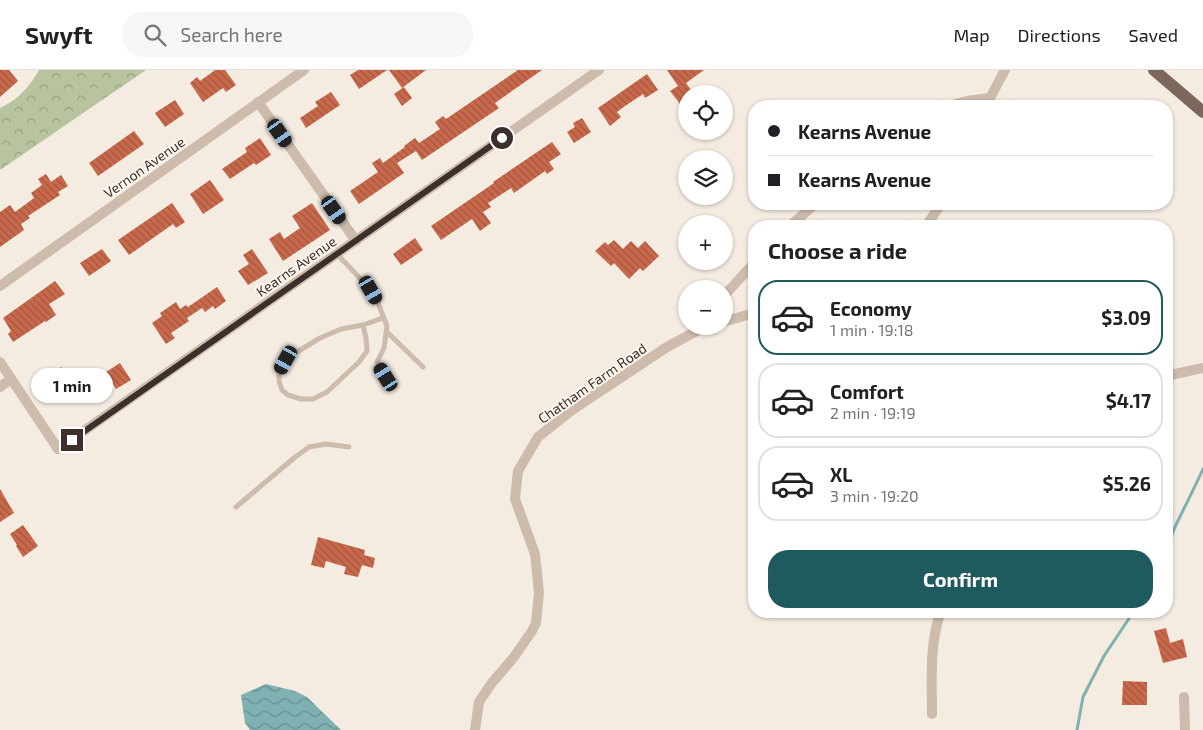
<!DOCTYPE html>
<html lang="en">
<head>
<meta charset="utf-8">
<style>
  body { margin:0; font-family:"Exo 2",sans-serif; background:#f6f6f6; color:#202124; height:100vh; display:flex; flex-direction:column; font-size:19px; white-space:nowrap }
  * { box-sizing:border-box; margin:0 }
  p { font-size:16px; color:#757577 }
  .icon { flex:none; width:28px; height:28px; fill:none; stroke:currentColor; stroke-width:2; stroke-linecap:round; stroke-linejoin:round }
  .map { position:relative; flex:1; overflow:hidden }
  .sheet { position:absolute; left:748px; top:150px; width:425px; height:398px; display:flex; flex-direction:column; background:#fff; border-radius:20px; box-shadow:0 1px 4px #0004 }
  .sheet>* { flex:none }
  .hud { position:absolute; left:748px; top:30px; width:425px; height:110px; border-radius:20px; box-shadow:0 1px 4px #0004; display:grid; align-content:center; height:110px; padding:0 20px; background:#fff }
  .tools { position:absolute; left:678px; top:15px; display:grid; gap:10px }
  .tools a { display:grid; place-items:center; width:55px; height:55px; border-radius:50%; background:#fff; box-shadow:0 1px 4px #0004; font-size:25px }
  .end { position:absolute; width:22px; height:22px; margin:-11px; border:6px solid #3b302b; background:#fff; box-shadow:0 0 0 2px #fff }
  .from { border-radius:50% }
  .bubble { position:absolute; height:35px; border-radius:18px; background:#fff; box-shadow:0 1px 4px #0004; font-size:16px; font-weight:700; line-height:35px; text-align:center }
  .car { position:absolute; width:15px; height:30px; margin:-15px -8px; border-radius:6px; box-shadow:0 0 4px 1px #0007; background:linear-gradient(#222 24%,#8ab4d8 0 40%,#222 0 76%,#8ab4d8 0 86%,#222 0) }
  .hud b { display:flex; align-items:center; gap:18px; height:48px; font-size:19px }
  .hud b+b { border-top:1px solid #e0e0e0 }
  .hud i { width:12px; height:12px; background:#202124 }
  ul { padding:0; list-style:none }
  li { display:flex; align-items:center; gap:15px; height:75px; margin:0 10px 8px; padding:0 10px; border:2px solid #e0e0e0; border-radius:20px }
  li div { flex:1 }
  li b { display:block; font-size:19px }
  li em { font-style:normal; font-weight:700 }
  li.current { border-color:#1f5a5e }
  li>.icon { width:45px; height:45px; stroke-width:1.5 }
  h2 { padding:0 20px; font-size:22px; line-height:60px }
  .button { display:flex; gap:10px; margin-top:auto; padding:10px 20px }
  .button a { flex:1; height:58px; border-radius:20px; background:#1f5a5e; color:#fff; font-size:20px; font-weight:700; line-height:58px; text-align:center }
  header { display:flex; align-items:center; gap:30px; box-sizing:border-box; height:70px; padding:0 25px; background:#fff; border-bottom:1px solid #e0e0e0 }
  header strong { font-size:24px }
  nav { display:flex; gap:28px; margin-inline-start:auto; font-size:18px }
  .search { width:350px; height:45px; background:#f6f6f6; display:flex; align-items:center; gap:12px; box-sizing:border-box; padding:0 18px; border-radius:20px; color:#757577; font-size:19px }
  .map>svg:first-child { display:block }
</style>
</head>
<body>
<header>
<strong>Swyft</strong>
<div class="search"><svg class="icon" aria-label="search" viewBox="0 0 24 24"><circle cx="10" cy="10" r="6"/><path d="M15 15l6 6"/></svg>Search here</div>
<nav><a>Map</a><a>Directions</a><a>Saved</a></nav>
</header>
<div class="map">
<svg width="1203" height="660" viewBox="0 0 1203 660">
  <defs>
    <pattern id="forest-crowns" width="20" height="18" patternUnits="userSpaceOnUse" patternTransform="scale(1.25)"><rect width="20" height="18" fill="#b8c4a0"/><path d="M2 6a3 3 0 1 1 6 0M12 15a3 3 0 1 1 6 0" fill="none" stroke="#97a083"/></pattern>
    <pattern id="water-waves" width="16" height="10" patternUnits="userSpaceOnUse" patternTransform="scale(1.25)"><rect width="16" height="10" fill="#7fb0b2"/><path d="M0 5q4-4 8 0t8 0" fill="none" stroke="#699091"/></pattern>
    <pattern id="building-back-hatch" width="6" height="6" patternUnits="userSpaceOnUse" patternTransform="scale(1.25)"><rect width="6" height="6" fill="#c8694b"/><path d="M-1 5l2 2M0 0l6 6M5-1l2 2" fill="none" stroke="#a4573f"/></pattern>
  </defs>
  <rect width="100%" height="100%" fill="#f4ebe1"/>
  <path fill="url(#forest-crowns)" d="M 39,0 L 146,0 L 0,100 L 0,38 C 18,30 30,16 39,0 Z"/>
  <path fill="url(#water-waves)" d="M 266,614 L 295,621 L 307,627 L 341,660 L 250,660 L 245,653 L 241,625 Z"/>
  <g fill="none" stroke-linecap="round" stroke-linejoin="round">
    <g stroke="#7fb0b2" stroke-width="3">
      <path d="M 1166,479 C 1170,472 1172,464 1175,457 C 1184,438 1194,419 1203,399"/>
      <path d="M 1077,660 L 1083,627 L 1104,586 L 1134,541"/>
    </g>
  </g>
  <g fill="url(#building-back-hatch)">
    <path d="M 0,0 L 9,0 L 18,11 L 0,27 Z"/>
    <path d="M 215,0 L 225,0 L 236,15 L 226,22 L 223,18 L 203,32 L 190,13 L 197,7 L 200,11 Z"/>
    <path d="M 358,0 L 387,0 L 359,19 L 350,5 Z"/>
    <path d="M 389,0 L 426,0 L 402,18 Z"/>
    <path d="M 518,0 L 542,0 L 495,33 L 499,38 L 422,90 L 416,81 L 397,93 L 404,103 L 359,134 L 350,121 L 378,102 L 372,93 L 380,88 L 383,93 L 405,77 L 404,76 L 415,68 L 419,73 L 440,59 L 435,52 L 443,46 L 446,49 Z"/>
    <path d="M 667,0 L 704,0 L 686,13 L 694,24 L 686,24 L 686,30 L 680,34 L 670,21 L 678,16 Z"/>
    <path d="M 647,4 L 658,20 L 645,28 L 643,24 L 625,36 L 617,42 L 621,47 L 610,56 L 598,38 Z"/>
    <path d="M 404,17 L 412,28 L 402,36 L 394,24 Z"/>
    <path d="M 331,22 L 340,35 L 306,58 L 300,48 L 318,36 L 315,32 Z"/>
    <path d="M 175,30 L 184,44 L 165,57 L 155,43 Z"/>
    <path d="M 582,48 L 591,62 L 574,73 L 567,62 L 575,57 L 573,53 Z"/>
    <path d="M 134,61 L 144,74 L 98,106 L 89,93 Z"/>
    <path d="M 260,68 L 271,85 L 256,95 L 254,93 L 230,109 L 222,99 L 247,82 L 245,78 Z"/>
    <path d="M 552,72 L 561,84 L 549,92 L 554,99 L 547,104 L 545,101 L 514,123 L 511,118 L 488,133 L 491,137 L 483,142 L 491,153 L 480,161 L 472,149 L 441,170 L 431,156 L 494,113 L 493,112 Z"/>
    <path d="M 46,104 L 51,112 L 61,105 L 68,116 L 58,122 L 60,125 L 28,146 L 30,148 L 21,154 L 24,160 L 0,177 L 0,142 L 10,135 L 15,142 L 34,128 L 31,123 L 42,115 L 38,109 Z"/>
    <path d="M 210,110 L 224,130 L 203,144 L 190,124 Z"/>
    <path d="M 172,133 L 185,152 L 176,158 L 173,154 L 129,185 L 118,170 Z"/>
    <path d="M 312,133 L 330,160 L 283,191 L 269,169 L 280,162 L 284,169 L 300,158 L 292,146 Z"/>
    <path d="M 415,168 L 423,180 L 401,195 L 393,184 Z"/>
    <path d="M 614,170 L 623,179 L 631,171 L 638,178 L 645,171 L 659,186 L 643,201 L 640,198 L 629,209 L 614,193 L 611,196 L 595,181 L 605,172 L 608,175 Z"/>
    <path d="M 102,179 L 111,191 L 89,206 L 80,193 Z"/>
    <path d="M 252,179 L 268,203 L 248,215 L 238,201 L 249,194 L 243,185 Z"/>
    <path d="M 55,211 L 65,224 L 49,234 L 56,245 L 46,252 L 45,251 L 13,272 L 8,264 L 11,261 L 3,248 Z"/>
    <path d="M 217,217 L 226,231 L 215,239 L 213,236 L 205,242 L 202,238 L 187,248 L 189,251 L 171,263 L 175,268 L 166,274 L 152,253 L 162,246 L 160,243 L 176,232 L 180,239 L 186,235 L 188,237 Z"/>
    <path d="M 120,293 L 131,310 L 116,319 L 106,302 Z"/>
    <path d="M 61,297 L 74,315 L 71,317 L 75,323 L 64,331 L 47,307 Z"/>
    <path d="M 0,419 L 14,443 L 0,452 Z"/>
    <path d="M 23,455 L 38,476 L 23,487 L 16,476 L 17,475 L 10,464 Z"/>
    <path d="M 318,467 L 365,480 L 364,485 L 375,488 L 373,498 L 362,495 L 358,507 L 344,504 L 346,497 L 326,491 L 324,498 L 311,495 Z"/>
    <path d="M 1166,558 L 1170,573 L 1183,569 L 1187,587 L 1163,593 L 1154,561 Z"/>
    <path d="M 1123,611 L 1147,612 L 1147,635 L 1122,635 Z"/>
  </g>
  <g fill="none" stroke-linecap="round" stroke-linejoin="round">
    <g stroke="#cdbbac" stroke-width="5">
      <path d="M 337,184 L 371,220 L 378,233 L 387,256 L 384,278 L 377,292 L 386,307"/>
      <path d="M 363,255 L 366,268 L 367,281 L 359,292 L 327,322 L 313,329 L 301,329 L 288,325 L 282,320 L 279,311 L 279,302 L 286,290 L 297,282 L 320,268 L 341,259 L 363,255 L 383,248"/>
      <path d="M 386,261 L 423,297"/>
      <path d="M 236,437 L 294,388 L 309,377 L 326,374 L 349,377"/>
    </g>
    <g stroke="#cdbbac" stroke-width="10">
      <path d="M 258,32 L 356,171"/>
      <path d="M 951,36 C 963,30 977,30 990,28"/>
      <path d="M 987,36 L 990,28 L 1005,0"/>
      <path d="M 790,156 L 815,134"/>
      <path d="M 926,156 L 941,134"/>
      <path d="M 0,216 L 304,0"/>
      <path d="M 724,226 L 754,193"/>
      <path d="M 724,251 L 730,250 L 754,243"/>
      <path d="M 0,292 L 58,379 L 599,0"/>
      <path d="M 1166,306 L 1203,298"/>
      <path d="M 0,317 L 11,309"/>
      <path d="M 1184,627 L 1185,660"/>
      <path d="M 932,644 C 932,610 929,574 941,541"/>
      <path d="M 475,660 L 479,632 L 491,614 L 514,587 L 532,561 L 536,553 L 539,523 L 535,484 L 515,429 L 518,401 L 538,367 L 572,340 L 667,277 L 706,256"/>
    </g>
    <path stroke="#7d675c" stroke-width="12" d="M 1154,0 L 1203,42"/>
  </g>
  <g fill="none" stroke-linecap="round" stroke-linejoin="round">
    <path stroke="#3b302b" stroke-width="6" d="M 72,370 L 502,68"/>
  </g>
  <g text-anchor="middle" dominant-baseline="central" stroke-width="4" stroke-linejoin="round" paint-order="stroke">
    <g font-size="14" fill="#3b302b" stroke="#fbf5ee">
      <text transform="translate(144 97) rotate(-35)">Vernon Avenue</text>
      <text transform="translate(296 196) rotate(-35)">Kearns Avenue</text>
      <text transform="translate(592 313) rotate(-35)">Chatham Farm Road</text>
    </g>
  </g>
</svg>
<div class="tools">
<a><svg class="icon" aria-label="locate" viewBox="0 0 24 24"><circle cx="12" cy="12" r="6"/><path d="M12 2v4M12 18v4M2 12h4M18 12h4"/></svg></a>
<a><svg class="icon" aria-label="layers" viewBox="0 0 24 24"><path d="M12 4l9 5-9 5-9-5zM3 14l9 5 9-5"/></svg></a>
<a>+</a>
<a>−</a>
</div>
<i class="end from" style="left:502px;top:68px"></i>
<i class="end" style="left:72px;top:370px"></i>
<div class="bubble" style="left:31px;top:298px;width:82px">1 min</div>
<i class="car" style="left:280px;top:63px;rotate:145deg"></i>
<i class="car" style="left:334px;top:140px;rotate:145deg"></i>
<i class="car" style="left:371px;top:220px;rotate:150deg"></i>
<i class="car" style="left:286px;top:290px;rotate:209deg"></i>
<i class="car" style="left:386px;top:307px;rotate:328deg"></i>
<div class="hud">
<b><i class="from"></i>Kearns Avenue</b>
<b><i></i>Kearns Avenue</b>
</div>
<section class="sheet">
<h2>Choose a ride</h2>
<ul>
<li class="current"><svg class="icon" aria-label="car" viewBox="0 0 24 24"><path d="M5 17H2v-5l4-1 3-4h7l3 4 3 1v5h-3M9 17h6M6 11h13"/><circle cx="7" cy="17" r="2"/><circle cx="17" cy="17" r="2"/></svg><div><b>Economy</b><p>1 min · 19:18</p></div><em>$3.09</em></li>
<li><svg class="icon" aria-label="car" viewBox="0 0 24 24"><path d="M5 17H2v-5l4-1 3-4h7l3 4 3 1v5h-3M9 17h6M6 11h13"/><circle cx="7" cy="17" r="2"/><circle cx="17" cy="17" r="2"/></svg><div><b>Comfort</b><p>2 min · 19:19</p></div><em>$4.17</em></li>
<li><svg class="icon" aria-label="car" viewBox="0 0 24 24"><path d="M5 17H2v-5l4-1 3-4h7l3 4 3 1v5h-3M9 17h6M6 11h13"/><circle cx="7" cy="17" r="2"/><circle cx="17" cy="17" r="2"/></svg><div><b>XL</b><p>3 min · 19:20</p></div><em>$5.26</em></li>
</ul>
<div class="button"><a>Confirm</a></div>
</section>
</div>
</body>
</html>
